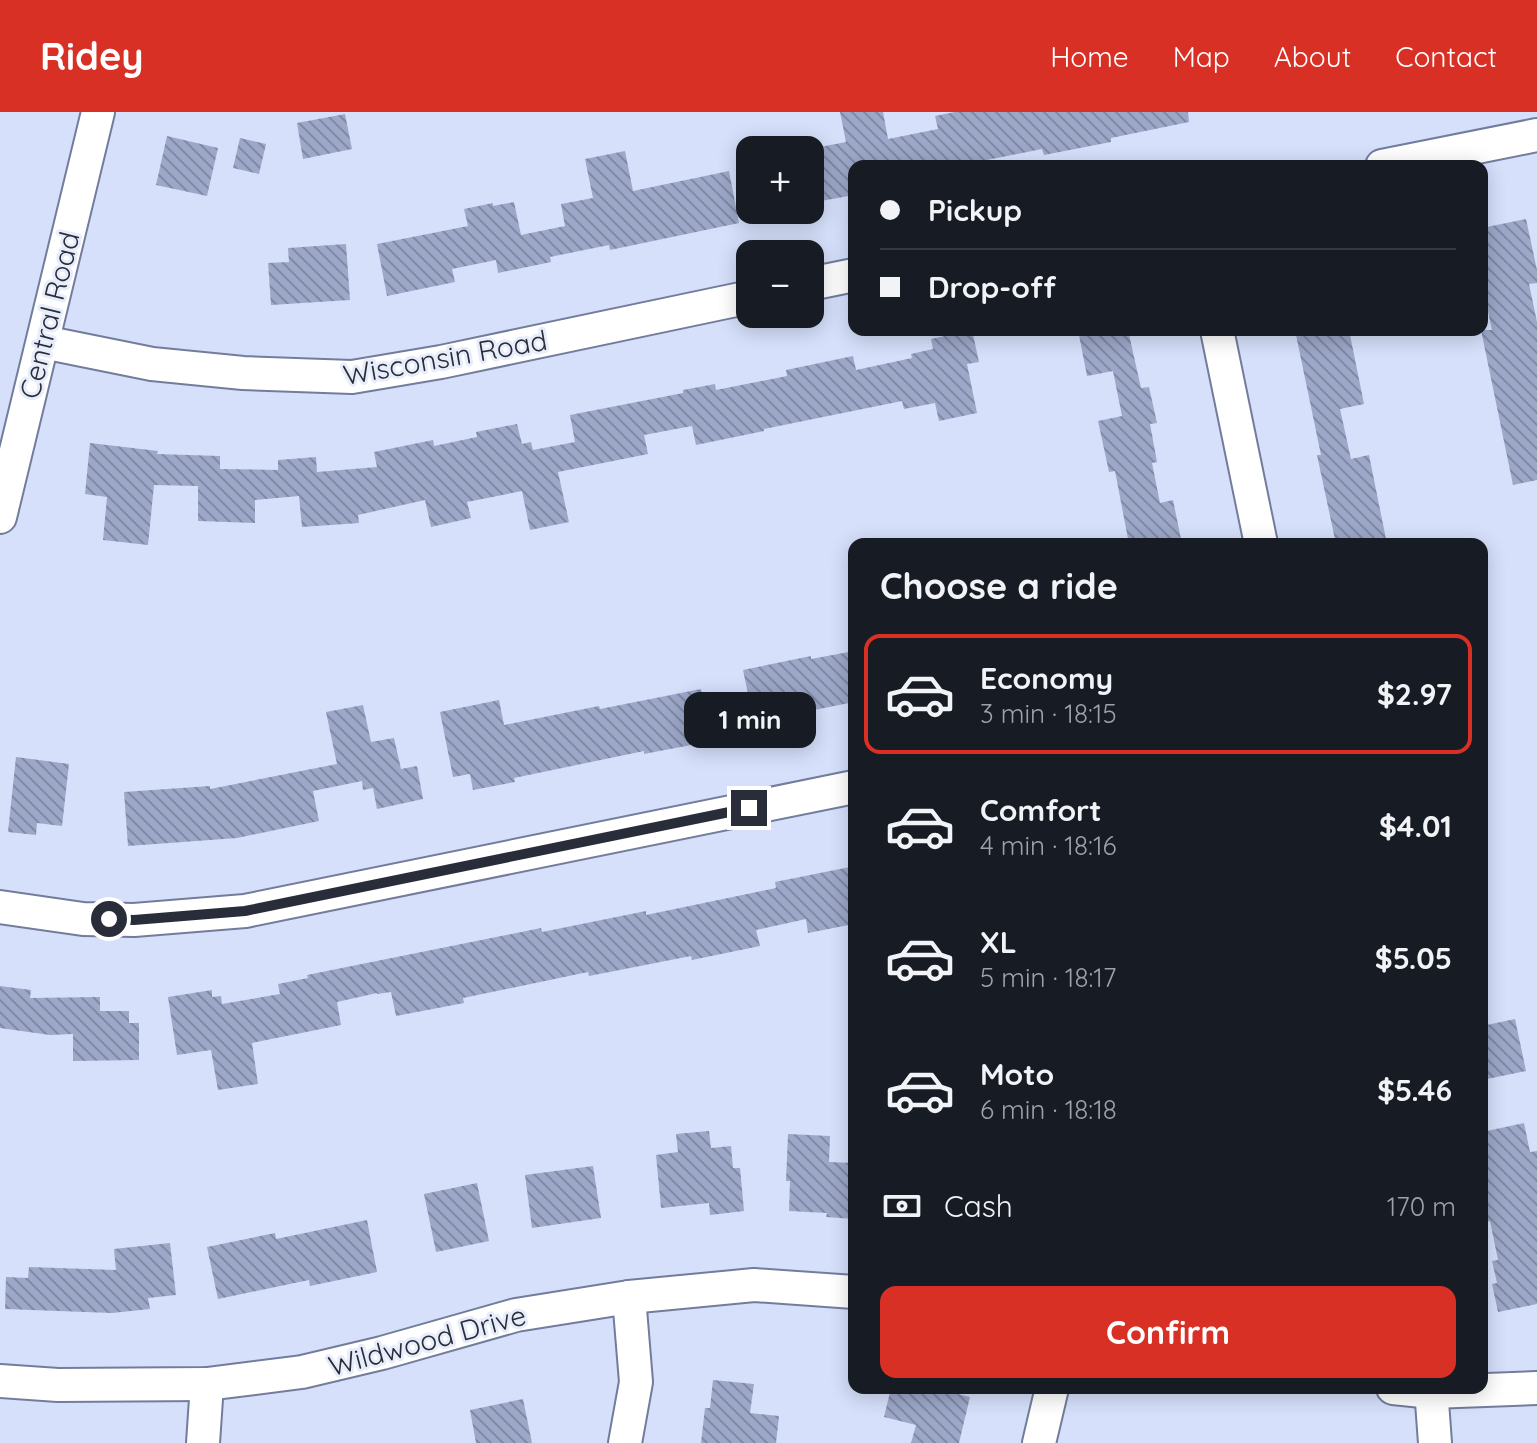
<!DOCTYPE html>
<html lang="en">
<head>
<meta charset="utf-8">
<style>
  body { margin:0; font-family:Quicksand,sans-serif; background:#20242c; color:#f1f3f6; height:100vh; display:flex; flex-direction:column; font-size:30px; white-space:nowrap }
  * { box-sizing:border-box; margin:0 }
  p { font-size:26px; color:#9ea1a6 }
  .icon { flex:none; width:44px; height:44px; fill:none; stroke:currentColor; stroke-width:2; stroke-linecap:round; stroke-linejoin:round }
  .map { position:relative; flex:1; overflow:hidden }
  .drawer { position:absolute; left:848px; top:426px; width:640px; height:856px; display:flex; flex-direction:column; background:#171b24; border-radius:16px; box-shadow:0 4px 20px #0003 }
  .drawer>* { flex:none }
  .banner { position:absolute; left:848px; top:48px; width:640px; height:176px; border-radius:16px; box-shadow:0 4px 20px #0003; display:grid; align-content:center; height:176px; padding:0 32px; background:#171b24 }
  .buttons { position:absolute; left:736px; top:24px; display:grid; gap:16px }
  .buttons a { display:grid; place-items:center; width:88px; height:88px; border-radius:16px; background:#171b24; box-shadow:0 4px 20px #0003; font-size:40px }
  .end { position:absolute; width:36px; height:36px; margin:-18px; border:10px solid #292d3a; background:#fff; box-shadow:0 0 0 4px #fff }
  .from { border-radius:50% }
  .bubble { position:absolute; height:56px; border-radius:16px; background:#171b24; box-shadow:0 4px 20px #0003; font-size:26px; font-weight:700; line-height:56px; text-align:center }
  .banner b { display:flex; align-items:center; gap:28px; height:76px; font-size:30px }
  .banner b+b { border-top:2px solid #363941 }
  .banner i { width:20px; height:20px; background:#f1f3f6 }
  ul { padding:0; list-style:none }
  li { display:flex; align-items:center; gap:24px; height:120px; margin:0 16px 12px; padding:0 16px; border:4px solid transparent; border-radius:16px }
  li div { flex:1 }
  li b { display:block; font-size:30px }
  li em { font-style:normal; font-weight:700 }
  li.selected { border-color:#d93025 }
  li>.icon { width:72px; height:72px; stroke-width:1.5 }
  h2 { padding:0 32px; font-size:36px; line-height:96px }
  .pay { display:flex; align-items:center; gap:20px; height:88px; padding:0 32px; font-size:30px }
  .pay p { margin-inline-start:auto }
  .cta { display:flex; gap:16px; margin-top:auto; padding:16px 32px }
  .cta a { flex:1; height:92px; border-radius:16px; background:#d93025; color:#fff; font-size:32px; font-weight:700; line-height:92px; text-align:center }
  header { display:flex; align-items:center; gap:48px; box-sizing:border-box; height:112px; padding:0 40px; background:#d93025; color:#fff }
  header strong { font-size:38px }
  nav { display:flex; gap:44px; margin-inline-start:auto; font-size:28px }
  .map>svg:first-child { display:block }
</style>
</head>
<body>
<header>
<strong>Ridey</strong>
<nav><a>Home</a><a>Map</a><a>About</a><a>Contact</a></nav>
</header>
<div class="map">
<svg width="1537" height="1331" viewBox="0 0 1537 1331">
  <defs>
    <pattern id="building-back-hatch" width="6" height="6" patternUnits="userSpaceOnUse" patternTransform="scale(2)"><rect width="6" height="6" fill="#9da8c9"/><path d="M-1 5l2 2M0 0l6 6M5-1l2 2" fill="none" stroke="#8089a4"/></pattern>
  </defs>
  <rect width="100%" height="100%" fill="#d6e0fb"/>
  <g fill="url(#building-back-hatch)">
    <path d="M 840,0 L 883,0 L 888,27 L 938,17 L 935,4 L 955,0 L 1188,0 L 1189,10 L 1111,26 L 1111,30 L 1044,43 L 1042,37 L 957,54 L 854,54 L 854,83 L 810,91 L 810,37 L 846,30 Z"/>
    <path d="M 345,2 L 352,37 L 303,47 L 297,11 Z"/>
    <path d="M 167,24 L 218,36 L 207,84 L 156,73 Z"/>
    <path d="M 240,26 L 266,32 L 259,62 L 233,56 Z"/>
    <path d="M 625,39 L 633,79 L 729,59 L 739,111 L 610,138 L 609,133 L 550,145 L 551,150 L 498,161 L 496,148 L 452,157 L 455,170 L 387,184 L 377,132 L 468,114 L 464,97 L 493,91 L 493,94 L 514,90 L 521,123 L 565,114 L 561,92 L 593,86 L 585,47 Z"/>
    <path d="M 1526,107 L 1537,158 L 1537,171 L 1529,172 L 1537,210 L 1537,368 L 1513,373 L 1481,218 L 1492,218 L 1482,172 L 1482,116 Z"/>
    <path d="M 346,132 L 350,188 L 271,193 L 268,151 L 289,150 L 288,136 Z"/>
    <path d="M 972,218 L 979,250 L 967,252 L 977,301 L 939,309 L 935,291 L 904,297 L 902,289 L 764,317 L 764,319 L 696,333 L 692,314 L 644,323 L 648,342 L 558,360 L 569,410 L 530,418 L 522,379 L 467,390 L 471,406 L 431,415 L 425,388 L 358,403 L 359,411 L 302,415 L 299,384 L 255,388 L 255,411 L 198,409 L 198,374 L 154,373 L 148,433 L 103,428 L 107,385 L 85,382 L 90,331 L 158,339 L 157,342 L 220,344 L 220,357 L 278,358 L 278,348 L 316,345 L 317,360 L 377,355 L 374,340 L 433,328 L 434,334 L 477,325 L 476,320 L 517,312 L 522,332 L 531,330 L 533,338 L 575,330 L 570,303 L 683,281 L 683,278 L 715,272 L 716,278 L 787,264 L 786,258 L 853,244 L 856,258 L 912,246 L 911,242 L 933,237 L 931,227 Z"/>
    <path d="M 1078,218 L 1128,218 L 1141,276 L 1149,275 L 1157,311 L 1150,312 L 1157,350 L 1152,351 L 1160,391 L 1173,388 L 1182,432 L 1129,432 L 1115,359 L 1109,360 L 1098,309 L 1122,304 L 1113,259 L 1087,264 Z"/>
    <path d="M 1295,218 L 1349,218 L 1364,292 L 1340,297 L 1351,347 L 1369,343 L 1387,432 L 1336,432 L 1317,343 L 1321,343 Z"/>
    <path d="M 854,539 L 854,590 L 754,610 L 743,558 L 811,544 L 811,547 Z"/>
    <path d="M 701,577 L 712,629 L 644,642 L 644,639 L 514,666 L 515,670 L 473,678 L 470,662 L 453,665 L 440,600 L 499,588 L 504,613 L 599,594 L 600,597 Z"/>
    <path d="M 363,593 L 371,630 L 394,626 L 401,657 L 417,654 L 423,687 L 377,697 L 373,676 L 363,678 L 362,669 L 313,679 L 319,709 L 237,726 L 128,734 L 124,680 L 210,674 L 210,677 L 337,652 L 326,600 Z"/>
    <path d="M 16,645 L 69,652 L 62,714 L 37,711 L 36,723 L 8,720 Z"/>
    <path d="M 850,755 L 854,773 L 854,812 L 808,821 L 806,807 L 756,818 L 760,834 L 692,848 L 691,844 L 589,864 L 588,860 L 463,886 L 464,891 L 396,904 L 391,880 L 377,882 L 377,881 L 337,890 L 341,913 L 252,931 L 258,972 L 218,978 L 211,938 L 177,943 L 168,885 L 212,878 L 212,885 L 221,884 L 222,892 L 280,882 L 278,872 L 308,866 L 307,863 L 541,816 L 542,820 L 646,799 L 646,803 L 776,776 L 775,770 Z"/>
    <path d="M 0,874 L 31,878 L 30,886 L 100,885 L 100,899 L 129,899 L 129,911 L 139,911 L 139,948 L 73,949 L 73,922 L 50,923 L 0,916 Z"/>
    <path d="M 1515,907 L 1526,959 L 1482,968 L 1482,914 Z"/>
    <path d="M 1524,1011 L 1530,1040 L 1537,1039 L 1537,1192 L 1498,1200 L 1492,1172 L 1497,1171 L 1492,1149 L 1498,1148 L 1490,1109 L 1482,1111 L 1482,1020 Z"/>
    <path d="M 709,1019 L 711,1036 L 731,1034 L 733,1056 L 740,1056 L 744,1099 L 710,1103 L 709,1091 L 661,1096 L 656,1043 L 678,1040 L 676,1022 Z"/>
    <path d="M 788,1022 L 830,1024 L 829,1050 L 854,1051 L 854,1107 L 826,1105 L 827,1101 L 789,1099 L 790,1069 L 786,1069 Z"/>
    <path d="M 593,1054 L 601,1106 L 532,1116 L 525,1063 Z"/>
    <path d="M 477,1071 L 489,1129 L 436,1140 L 424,1082 Z"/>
    <path d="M 367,1108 L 377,1160 L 310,1174 L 309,1168 L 218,1187 L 207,1135 L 275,1121 L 276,1127 Z"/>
    <path d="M 170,1131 L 176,1183 L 148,1186 L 150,1197 L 112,1201 L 5,1197 L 6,1165 L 28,1166 L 29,1155 L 116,1158 L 114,1137 Z"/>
    <path d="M 713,1268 L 754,1272 L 750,1301 L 779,1304 L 776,1331 L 701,1331 L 705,1296 L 710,1296 Z"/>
    <path d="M 891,1276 L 934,1276 L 970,1285 L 959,1331 L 911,1331 L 916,1313 L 884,1305 Z"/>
    <path d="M 523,1287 L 532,1331 L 476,1331 L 470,1298 Z"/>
  </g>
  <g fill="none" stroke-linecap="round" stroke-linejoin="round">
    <defs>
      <g id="minor">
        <path d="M 1382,54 L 1537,23"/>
        <path d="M 810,172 L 854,163"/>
        <path d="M 1217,218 L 1261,432"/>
        <path d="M 43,230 L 152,252 L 243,261 L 352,265 L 441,250 L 750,185"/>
        <path d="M 0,405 L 98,0"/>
        <path d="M 0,795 L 83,807 L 134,808 L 245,799 L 854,675"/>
        <path d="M 0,1269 L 58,1273 L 207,1272 L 302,1260 L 382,1241 L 516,1203 L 629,1185 L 754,1173 L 854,1180"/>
        <path d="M 1393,1276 L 1432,1280 L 1537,1276"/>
        <path d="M 1431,1276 L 1435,1331"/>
        <path d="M 203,1331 L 207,1272"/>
        <path d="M 625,1331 L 636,1270 L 629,1185"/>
        <path d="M 1039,1331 L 1052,1276"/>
      </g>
    </defs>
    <use href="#minor" stroke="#727d9c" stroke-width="36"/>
    <use href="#minor" stroke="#fff" stroke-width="32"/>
  </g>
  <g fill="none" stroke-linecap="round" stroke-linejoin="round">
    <path stroke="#292d3a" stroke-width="10" d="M 109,807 L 134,808 L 245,799 L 749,696"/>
  </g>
  <g text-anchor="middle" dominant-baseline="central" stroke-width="6" stroke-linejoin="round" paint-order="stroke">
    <g font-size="28" fill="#292d3a" stroke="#e8edfb">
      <text transform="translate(49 203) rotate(-76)">Central Road</text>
      <text transform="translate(445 245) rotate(-10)">Wisconsin Road</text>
      <text transform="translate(427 1228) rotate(-15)">Wildwood Drive</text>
    </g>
  </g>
</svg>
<div class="buttons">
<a>+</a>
<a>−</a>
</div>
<i class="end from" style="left:109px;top:807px"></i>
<i class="end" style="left:749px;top:696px"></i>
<div class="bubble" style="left:684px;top:580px;width:132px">1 min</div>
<div class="banner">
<b><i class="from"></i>Pickup</b>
<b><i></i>Drop-off</b>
</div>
<section class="drawer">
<h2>Choose a ride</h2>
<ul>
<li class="selected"><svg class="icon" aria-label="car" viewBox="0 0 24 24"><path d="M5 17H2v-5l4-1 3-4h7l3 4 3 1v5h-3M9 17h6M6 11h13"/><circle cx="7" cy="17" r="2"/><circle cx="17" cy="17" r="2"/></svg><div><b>Economy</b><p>3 min · 18:15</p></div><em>$2.97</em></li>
<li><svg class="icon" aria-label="car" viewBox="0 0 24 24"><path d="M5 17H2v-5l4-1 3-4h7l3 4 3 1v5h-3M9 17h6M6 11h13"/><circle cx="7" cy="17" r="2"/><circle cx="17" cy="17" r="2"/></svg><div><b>Comfort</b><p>4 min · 18:16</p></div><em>$4.01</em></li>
<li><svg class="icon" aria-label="car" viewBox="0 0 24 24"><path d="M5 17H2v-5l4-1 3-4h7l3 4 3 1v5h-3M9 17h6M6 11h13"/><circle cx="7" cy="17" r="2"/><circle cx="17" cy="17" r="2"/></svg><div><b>XL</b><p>5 min · 18:17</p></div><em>$5.05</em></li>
<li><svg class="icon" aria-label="car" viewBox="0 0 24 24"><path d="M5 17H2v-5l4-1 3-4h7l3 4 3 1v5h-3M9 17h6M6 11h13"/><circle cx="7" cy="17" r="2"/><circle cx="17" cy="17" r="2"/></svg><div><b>Moto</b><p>6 min · 18:18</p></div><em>$5.46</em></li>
</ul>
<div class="pay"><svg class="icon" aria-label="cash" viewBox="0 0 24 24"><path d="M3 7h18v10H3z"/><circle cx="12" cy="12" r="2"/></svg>Cash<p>170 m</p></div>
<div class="cta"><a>Confirm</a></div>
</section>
</div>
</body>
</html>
